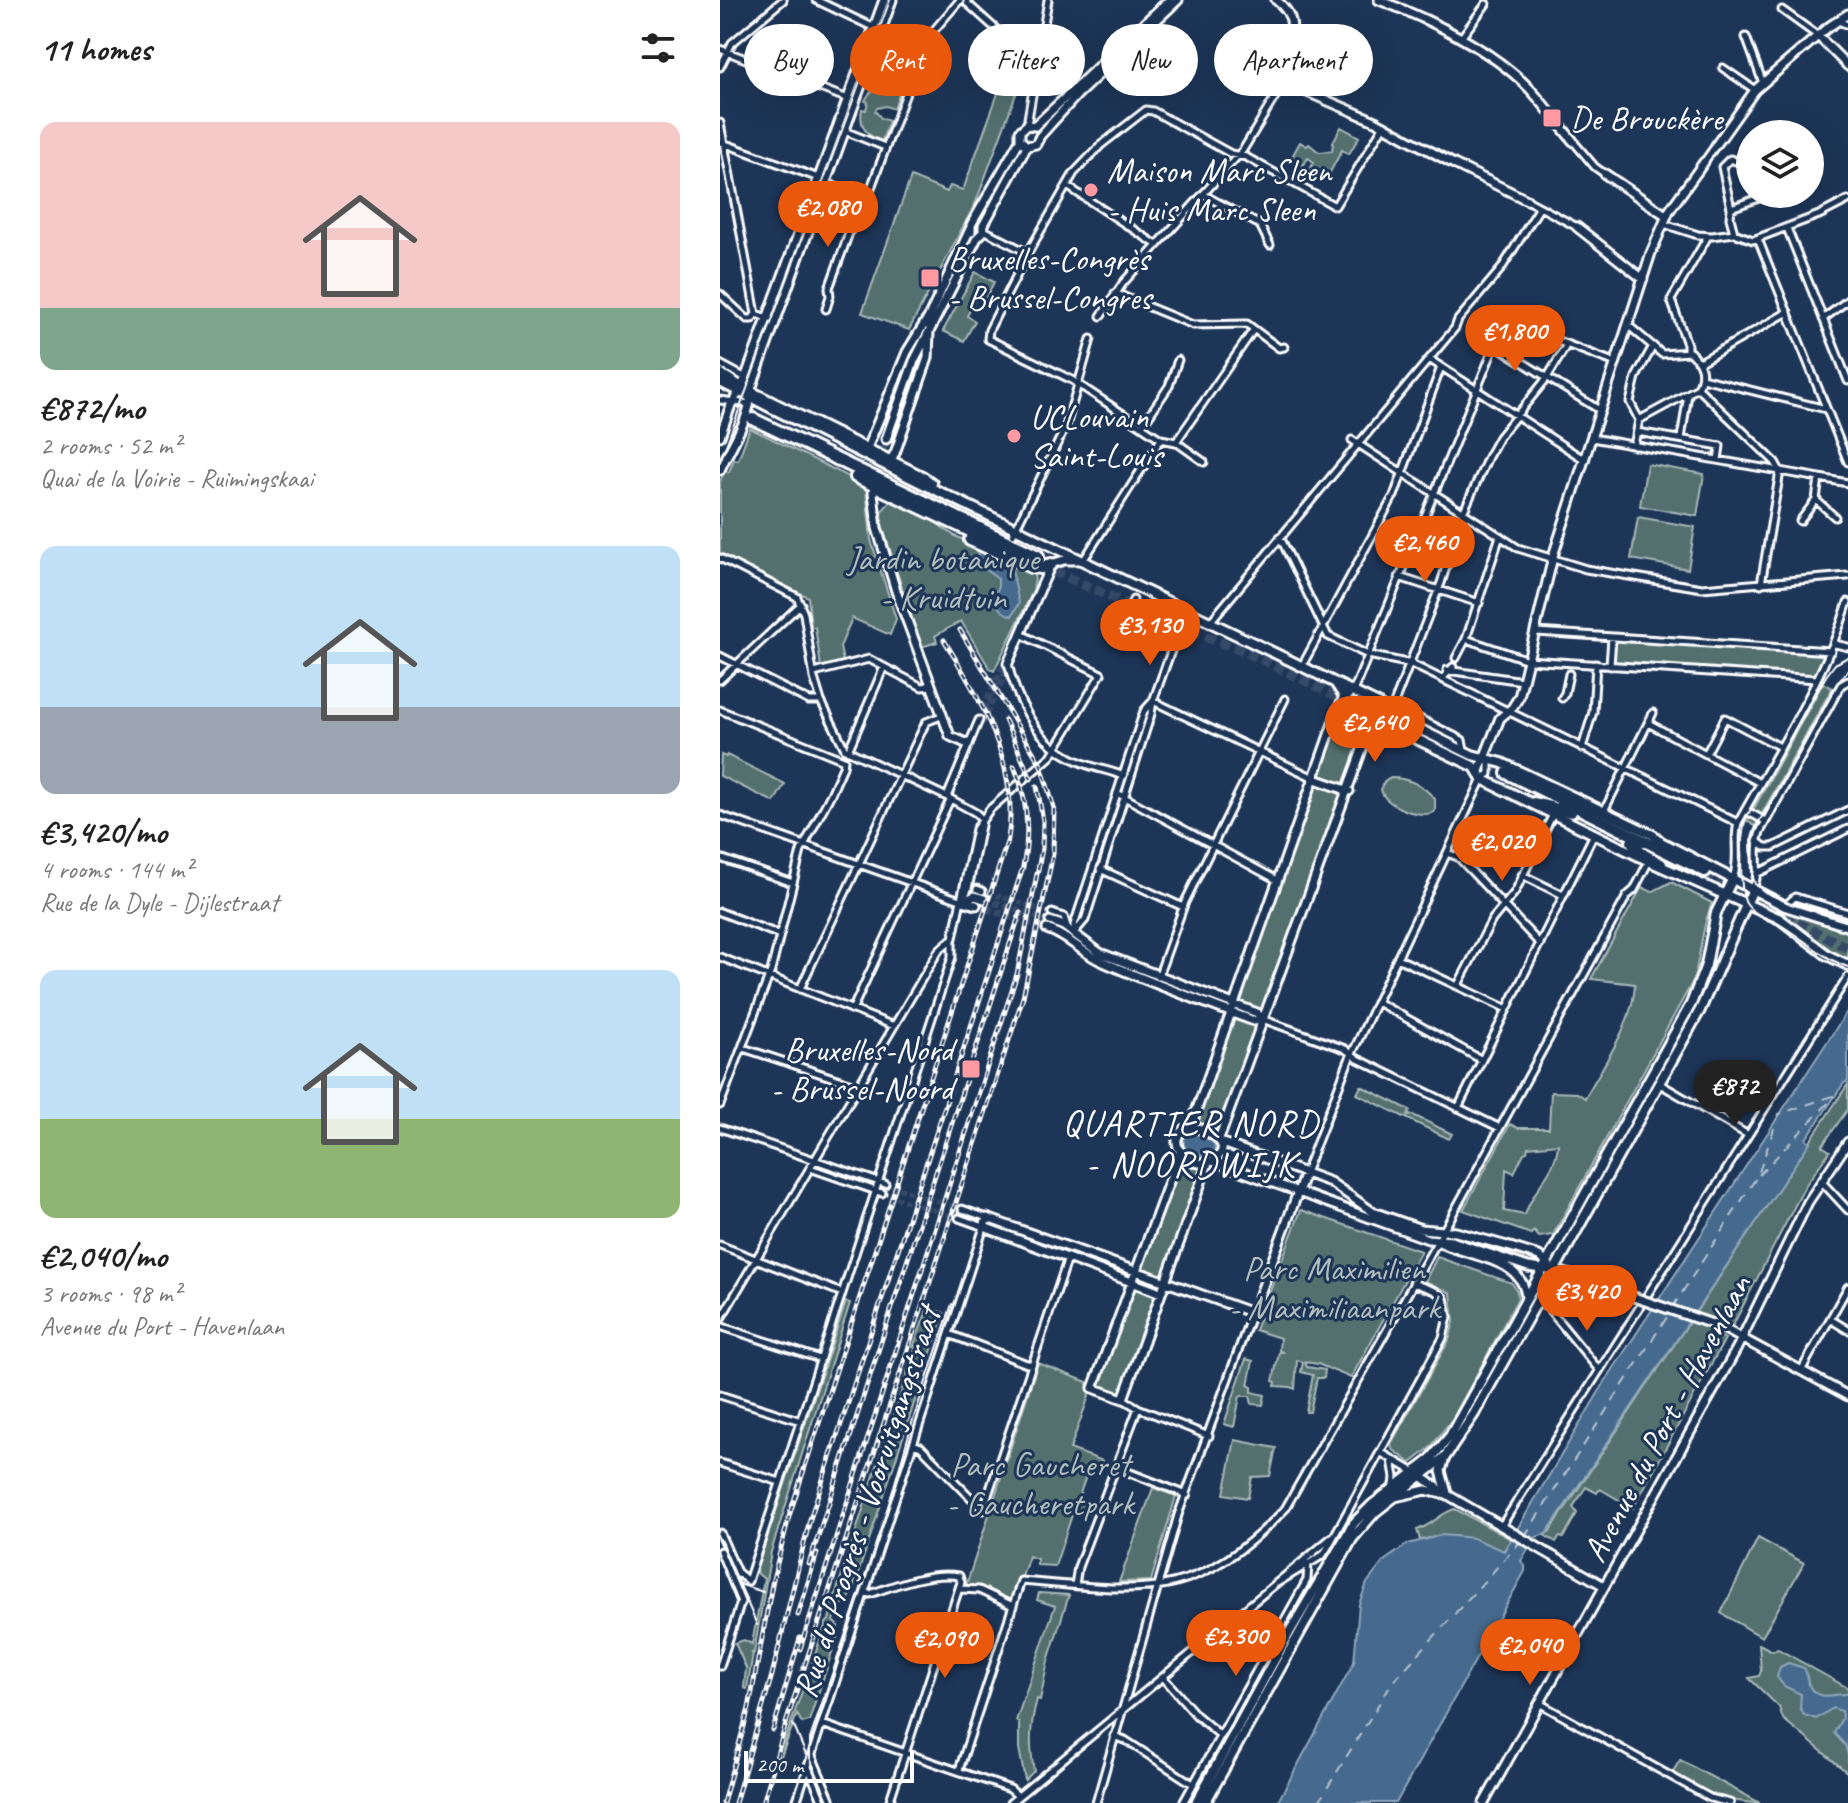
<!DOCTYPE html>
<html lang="en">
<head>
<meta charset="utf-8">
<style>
  :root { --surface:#fff; --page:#f6f6f6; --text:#222; --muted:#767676; --accent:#ea580c }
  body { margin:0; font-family:Caveat,sans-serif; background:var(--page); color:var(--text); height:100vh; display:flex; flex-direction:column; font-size:30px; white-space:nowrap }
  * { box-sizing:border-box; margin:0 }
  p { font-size:26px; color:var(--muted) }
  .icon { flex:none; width:44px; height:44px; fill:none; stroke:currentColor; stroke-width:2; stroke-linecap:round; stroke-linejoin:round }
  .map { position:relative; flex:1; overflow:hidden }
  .drawer { display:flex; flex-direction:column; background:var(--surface); width:720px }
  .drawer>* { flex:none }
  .top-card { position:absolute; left:24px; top:24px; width:760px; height:72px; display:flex; gap:16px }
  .controls { position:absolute; left:1016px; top:120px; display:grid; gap:16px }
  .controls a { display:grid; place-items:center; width:88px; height:88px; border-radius:50%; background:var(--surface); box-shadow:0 8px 32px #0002; font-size:40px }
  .scale { position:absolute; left:24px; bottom:20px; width:170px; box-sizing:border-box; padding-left:8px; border:4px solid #fff; border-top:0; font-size:22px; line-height:28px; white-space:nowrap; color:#fff; -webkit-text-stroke:6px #1d3557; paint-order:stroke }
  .price { position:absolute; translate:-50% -68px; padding:0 18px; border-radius:28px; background:var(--accent); color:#fff; font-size:26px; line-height:52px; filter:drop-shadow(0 2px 4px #0008) }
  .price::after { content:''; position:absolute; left:50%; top:48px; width:24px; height:18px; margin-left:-12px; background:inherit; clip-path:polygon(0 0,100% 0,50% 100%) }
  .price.active { background:#222; color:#fff }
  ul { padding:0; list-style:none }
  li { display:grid; align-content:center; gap:16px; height:424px; padding:0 40px }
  li span { display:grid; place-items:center; height:248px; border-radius:16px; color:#555 }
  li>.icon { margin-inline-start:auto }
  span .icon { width:144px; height:144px; fill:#fffc; stroke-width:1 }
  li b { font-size:34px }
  h2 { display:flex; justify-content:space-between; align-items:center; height:96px; padding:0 40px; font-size:34px }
  .pill { padding:0 28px; border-radius:36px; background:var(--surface); box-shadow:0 8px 32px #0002; font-size:28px; line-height:72px }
  .pill.active { background:var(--accent); color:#fff }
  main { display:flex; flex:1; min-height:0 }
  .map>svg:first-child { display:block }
</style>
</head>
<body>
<main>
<section class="drawer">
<h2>11 homes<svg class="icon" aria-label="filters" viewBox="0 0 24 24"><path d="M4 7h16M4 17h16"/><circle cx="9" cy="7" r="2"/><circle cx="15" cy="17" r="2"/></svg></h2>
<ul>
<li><span style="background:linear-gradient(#f6c9c9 75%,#7fa58c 0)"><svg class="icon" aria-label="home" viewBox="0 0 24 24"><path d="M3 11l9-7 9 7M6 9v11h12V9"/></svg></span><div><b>€872/mo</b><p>2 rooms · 52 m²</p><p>Quai de la Voirie - Ruimingskaai</p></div></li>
<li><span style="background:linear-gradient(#bfe0f5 65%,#9aa5b1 0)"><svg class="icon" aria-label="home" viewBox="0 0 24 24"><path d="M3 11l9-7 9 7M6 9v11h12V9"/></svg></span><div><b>€3,420/mo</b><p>4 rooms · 144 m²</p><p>Rue de la Dyle - Dijlestraat</p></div></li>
<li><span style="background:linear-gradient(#bfe0f5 60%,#8fb573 0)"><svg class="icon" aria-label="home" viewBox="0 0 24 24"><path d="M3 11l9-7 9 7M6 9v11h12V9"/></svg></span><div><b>€2,040/mo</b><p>3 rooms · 98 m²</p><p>Avenue du Port - Havenlaan</p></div></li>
</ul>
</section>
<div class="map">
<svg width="1128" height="1803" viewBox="0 0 1128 1803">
  <rect width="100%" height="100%" fill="#1d3557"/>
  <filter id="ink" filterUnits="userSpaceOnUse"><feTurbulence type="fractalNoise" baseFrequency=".0125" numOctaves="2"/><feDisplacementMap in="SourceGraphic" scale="16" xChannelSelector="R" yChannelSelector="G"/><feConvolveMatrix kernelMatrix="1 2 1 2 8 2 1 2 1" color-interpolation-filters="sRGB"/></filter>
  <g filter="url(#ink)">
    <path fill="#53706e" stroke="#a9b8b6" stroke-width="2" fill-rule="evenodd" d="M171 85 181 89 174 109 166 106 157 108 155 111 161 118 169 121 162 141C146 136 139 125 142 109L146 110 148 102 145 101C150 90 159 85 171 85Z
      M281 85 297 91 256 202 189 330 142 313 191 177 227 192 230 186 243 190Z
      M621 127 639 137 629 154 622 150 607 178 589 171 594 162 588 158 583 166 570 160 580 142 587 146 589 144 599 152 612 151 613 142Z
      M255 272 274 282 265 301 256 297 252 305H248L251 308 247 316 255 321 244 341 223 331Z
      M30 428 137 481 138 484 146 489 151 540 176 619 170 635 132 618 120 647 123 661 101 667 95 627H91L88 597 0 554V482L4 471 9 472 14 459 18 460Z
      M927 464 984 474 977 516 920 506Z
      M173 498 193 507 235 536 311 570 315 578 313 591 274 671 270 669 241 621 215 636 217 642 201 647 161 522V512Z
      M918 517 975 527 968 569 911 559Z
      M896 639 1097 651 1106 653 1107 656 1095 677 902 665 892 662 893 642Z
      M1103 683 1112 688 1035 826 1027 821Z
      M618 720 645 734 631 774 623 786 600 776Z
      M1 755 6 757 7 755 65 784 54 802 0 776Z
      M671 778C689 778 703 785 715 799V811C697 824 638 792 671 778Z
      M598 783 621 794 542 1009 518 1001Z
      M951 882 992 903C981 928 981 956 973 981L833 1235 819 1237 814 1231 811 1234 743 1210 790 1124 798 1128H829L831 1092 857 1093 865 1098C886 1060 913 1024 915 984L871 979 922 887 932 892ZM838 1144C836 1173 813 1187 805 1215L784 1211 786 1169 794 1173 804 1153 807 1152 808 1147Z
      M1039 896 1128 929V961L1113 954 1056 915 1054 909 1051 912 1035 904 1033 899Z
      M513 1017 536 1025 497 1128 476 1121Z
      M1128 1084V1109L1102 1146 1110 1151 1085 1186 1012 1327 1003 1324 996 1334 1005 1339 913 1508 880 1489 877 1493 866 1487 853 1507 857 1513 843 1538 839 1537 836 1542 824 1535 830 1531Z
      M641 1086 690 1110 688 1116 693 1115 732 1134 729 1139 637 1094Z
      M458 1160 483 1169 444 1276 419 1267Z
      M581 1210 701 1251 631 1378 598 1364 585 1362 587 1367 605 1370 604 1378H597L590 1412H586L593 1375 581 1372 583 1362 577 1360 575 1389 571 1387 555 1386 556 1382 553 1381 559 1352H562L559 1350 560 1338 535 1330Z
      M717 1257 792 1283 797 1291 798 1298 735 1415 710 1448 691 1463 672 1449 671 1444 729 1340 734 1322 731 1293 705 1281Z
      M412 1285 437 1294 401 1393 377 1384Z
      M126 1302 130 1303 51 1552 34 1653H31L33 1654 27 1689 24 1688 26 1668 15 1643 24 1640 32 1644 44 1579 38 1574 37 1568Z
      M208 1308 224 1313 131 1595 126 1603 119 1605 113 1621 118 1626 117 1637 89 1721 82 1723 77 1714 61 1757 65 1740 106 1623 109 1620 112 1605 195 1349H197L191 1371 193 1372 200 1350 197 1346 193 1347Z
      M526 1359 533 1361 528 1385 532 1387V1392L545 1395 543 1405 532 1404 530 1396H520L514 1427 504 1424Z
      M318 1363 367 1382 369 1396 350 1449 383 1461 380 1469 370 1465 358 1499 371 1504 368 1514 354 1509 335 1566 317 1565V1559L309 1556 293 1603 246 1586Z
      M515 1440 556 1448 550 1476 532 1477 528 1498 504 1494Z
      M433 1488 456 1496 431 1581 399 1582Z
      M735 1509 791 1539 783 1552C755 1537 731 1532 700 1540L697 1530C713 1525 723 1511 735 1509Z
      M1038 1538 1084 1563 1042 1637 1001 1613Z
      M319 1593 349 1595 328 1661 320 1700 317 1699C310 1726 309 1744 314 1771L305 1780 299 1748V1723L296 1721 335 1606 317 1600Z
      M1039 1644 1052 1651 1058 1649 1128 1688V1773L1063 1719 1059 1707 1029 1678 1039 1676 1041 1671Z
      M960 1760 1040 1803C1004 1803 983 1790 952 1773Z"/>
    <path fill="#456a8d" stroke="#8fa6bb" stroke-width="2" d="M260 550 291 565 299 603 292 616C280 612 276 606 274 594L278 589V579L259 565 257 557Z
      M1128 1010V1081L1124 1083 1086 1139 1090 1142 826 1534 816 1537 801 1561 805 1566V1571L676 1803H557L634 1662 639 1604 647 1583 664 1561 688 1544 722 1535 753 1538 784 1551 886 1380Z
      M474 1132 494 1142 495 1150 491 1156 475 1155 463 1148 464 1135Z
      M1068 1663 1084 1668C1088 1674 1086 1681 1090 1687 1098 1702 1116 1693 1128 1694V1755L1125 1745 1114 1733 1122 1718 1121 1711 1113 1708 1096 1719 1084 1715 1080 1708 1081 1694 1064 1686 1057 1677 1060 1667Z"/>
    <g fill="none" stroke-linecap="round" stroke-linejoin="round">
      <path stroke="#b5c3d1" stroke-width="2" stroke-dasharray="10 8" stroke-linecap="butt" d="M1039 1175 1115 1096
        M952 1308 1038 1175 1059 1114 1116 1095
        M804 1537 949 1314
        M598 1803 671 1684 800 1542"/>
      <path stroke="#344968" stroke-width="5" stroke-dasharray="5 2.5" stroke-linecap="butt" d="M262 891 332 913
        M165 1184 242 1209
        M162 1193 239 1218"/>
      <path stroke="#344968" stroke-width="7" stroke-dasharray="7 3.5" stroke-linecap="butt" d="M155 482 166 439
        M263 710 282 668 288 663
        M261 724 287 670 288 663
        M264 899 330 921
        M256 905 327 929"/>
      <path stroke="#344968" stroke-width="10" stroke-dasharray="10 5" stroke-linecap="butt" d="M4 402 33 419
        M320 565 440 619 535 656 631 703
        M544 653 667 713
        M753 763 784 778
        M983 877 1128 948"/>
      <g stroke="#fff" stroke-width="11">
        <path id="street" d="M96 0 161 31
          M247 0V3L298 49 319 57
          M1062 10 1098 36
          M1118 21 1128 25
          M1026 37 1043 83
          M741 38 766 4
          M0 49 128 99
          M0 67 12 43 63 0
          M1003 68 1035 90
          M139 71 188 86
          M0 123 36 314
          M307 125 328 0
          M122 130 165 147
          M853 141 875 167 885 174
          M0 142 96 177 141 200
          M984 162 996 145
          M347 186 437 245
          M484 195 540 225 550 245
          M141 200 148 196 202 50 210 35 240 0
          M807 200 857 227
          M1011 208 1050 194
          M944 224 978 235 992 236 1014 233 1033 240 1099 215 1128 200
          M1067 228 1128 381
          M264 230 308 253
          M1014 233 1010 218 1011 208 1002 167 1010 159 1030 166
          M1038 239 1128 462
          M395 293 473 325 527 324 559 348 564 347
          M0 294 27 319H32L36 314
          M106 309 110 296 109 288 141 200
          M36 314 55 321
          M381 316 403 283 523 150 564 82
          M1103 319 1128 300
          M909 326 942 354 970 352C982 363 985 373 978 388L919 420
          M775 345 881 411
          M967 351V344L951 300 988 236
          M709 359 865 460
          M980 362 1068 312
          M0 364 26 378
          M982 378 1106 409
          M978 388 1055 462 1060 471
          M0 400 29 404
          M422 426 449 386 458 360
          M917 432 1000 446 998 460
          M872 438 1128 483
          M961 439 968 394
          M632 440 693 480
          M456 442 534 329
          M914 446 919 420 910 402 916 377 933 346
          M484 462 456 442 441 439 352 380 268 339 269 330 308 253 354 173 381 145 426 110 433 111 511 154 526 157 615 206 664 125
          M695 481 798 548 866 569 982 588 1128 576
          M674 496 721 367
          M1096 500 1115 517
          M1080 521 1096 500 1099 478
          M293 534 346 426 371 339
          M560 537 608 636 648 655 692 664
          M0 558 77 597 84 614 94 678 101 701 125 749 227 797 256 813 262 819
          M363 561 441 439
          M679 577 759 603
          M1041 584 1060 471
          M405 617 413 600
          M491 621 735 328 738 320 781 269 820 207
          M816 632 1111 651
          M746 639 808 660 1097 679
          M1115 644 1128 647
          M0 656 89 701H101
          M736 658 746 639 780 536
          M288 663C295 696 315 738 346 755 363 766 385 769 404 776
          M691 664 1018 823
          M582 666 672 499
          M890 666 892 637
          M727 670 803 681
          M94 673 149 659 202 687 209 686
          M722 679 733 667
          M0 680 81 604
          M633 692 775 345 788 322 896 363
          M842 698 845 693 849 674
          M433 701 594 778
          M673 706 721 583 743 513 768 457 779 437 827 378 846 346
          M0 710 124 760 123 767 111 794 81 851 51 971 0 1105
          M687 723 696 717 742 740 744 750
          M928 723 1040 783
          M862 748 873 712 876 664
          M128 751 164 667
          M986 754 1005 718 1060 747
          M397 793 557 880
          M227 797 259 720
          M1025 810 1045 821
          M884 811 933 713
          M0 815 243 901
          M1037 841 1045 847H1053L1128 810
          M727 853 738 857 820 944
          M0 858 73 883
          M380 869 463 907
          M1038 873 1128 829
          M802 875 843 895
          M1013 878C1020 860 1013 841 1018 823 1057 751 1104 681 1128 602
          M1033 888C1042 869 1033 850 1040 832L1121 685 1128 681
          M257 889 262 891
          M243 900 248 889 262 821
          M1065 906 1075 897 1128 913
          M0 912 60 935
          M332 913 344 917 348 929
          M354 932V925L424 711 433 701
          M354 933 365 920 431 714 433 701 460 626V620
          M0 957 174 1026
          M677 958 787 1009
          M438 977 465 902 565 699
          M738 985 772 920 795 892 833 814
          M80 989 206 722 221 716
          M657 1002 762 1060
          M132 1010 230 800
          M542 1019 625 1049 638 1059 780 1128
          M23 1048 138 1086
          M940 1084 1028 1135
          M738 1108 874 834
          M0 1128 165 1184
          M90 1168 162 1193
          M585 1173 629 1060 762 779 769 774V761
          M1102 1182 1128 1210
          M242 1209 267 1218
          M0 1245 122 1293
          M818 1300 828 1308 879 1370
          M1110 1319 1128 1330
          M0 1320 219 950 233 938 256 829 270 809 331 756 381 674 301 634
          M0 1326 100 1359
          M229 1334 307 1364H311
          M1081 1371 1128 1287
          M0 1395 81 1421
          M403 1399 418 1408 489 1436
          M193 1444 201 1447 263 1510 348 1258
          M660 1452 694 1472
          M672 1460 675 1477 674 1486
          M0 1463 60 1482
          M395 1467 467 1495
          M782 1525 1128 977
          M0 1533 17 1572 28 1581 232 957V941
          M0 1551 21 1602 0 1666
          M557 1583 603 1555 608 1547 723 1338 728 1317 724 1298 715 1291 693 1283
          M355 1585 358 1567 418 1408
          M240 1589 259 1590 293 1606
          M145 1593 150 1594C175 1585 212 1571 239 1576L241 1582 169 1803
          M443 1677 476 1715 501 1736
          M819 1703 990 1798 1010 1803
          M102 1724 290 1789 298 1796
          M394 1736 405 1740 473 1784
          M92 1756 112 1803
          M88 1767 103 1803
          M239 1770 301 1581C423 1591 473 1605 565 1509L729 1221 907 896 914 890 929 861
          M76 1803 264 1227 239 1218
          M290 1803 611 1538
          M376 1803 458 1515 532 1313
          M463 1803 587 1580 588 1563"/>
      </g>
      <g stroke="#fff" stroke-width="13">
        <path id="secondary" d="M556 0C593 29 551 51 564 82L655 121 734 164 807 200
          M659 0C709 19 771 49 809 88 824 104 838 123 853 141
          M1098 36 1128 66
          M315 126 449 0
          M300 140 307 146 316 144 320 136 358 94 458 0
          M996 145 1035 90 1107 28 1128 14
          M885 174 947 216
          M263 226 307 146
          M857 227 923 279
          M251 232V225L300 140V131L307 125 315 126
          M205 325 250 229
          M0 436 11 405 22 387 164 0
          M166 439 194 361 257 238 263 232V226
          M145 453 187 352 206 321
          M168 464 175 453 208 358 209 332
          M0 470C11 445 32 416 31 389L172 0
          M153 492 157 528 176 591 230 736 248 744
          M288 663 331 564 344 560H357
          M759 771 780 718 792 708 799 697 834 553 931 253 949 211 984 162
          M595 779 629 791
          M243 901 255 896 264 899
          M243 901 256 905
          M330 921 342 925 380 953 537 1013 542 1019
          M327 929C348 936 361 952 381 961 431 983 483 1002 534 1021L542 1019
          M471 1126 616 715 624 696 628 695
          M469 1127C484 1127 518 1144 494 1160 474 1174 438 1140 469 1127Z
          M499 1139 654 717
          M500 1142 610 1182 653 1212 701 1229 736 1232 787 1246 819 1256 829 1265
          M460 1152 373 1388 403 1399 488 1163
          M493 1161 708 1239 732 1241 808 1267 841 1272 905 1294
          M719 1242C747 1257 805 1257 806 1299
          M441 1293 264 1227 267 1218 533 1313 585 1173
          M1001 1327 1128 1396
          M725 1457 721 1471 727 1493
          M698 1474 728 1495 884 1586
          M675 1497 706 1490 722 1494
          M764 1803 1017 1348 1088 1202 1128 1142"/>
      </g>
      <g stroke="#fff" stroke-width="14">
        <path id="primary" d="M0 373 22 387 202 476 212 483
          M0 382 199 482 571 661 656 703 675 717 752 755 782 763 933 835 941 842 1065 906 1128 926
          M616 684 628 702 638 711 755 767 762 779 929 861 1060 919 1107 955 1128 965
          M476 1803 569 1633 634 1523 652 1505 709 1461 730 1436 971 1004 986 965 996 913 1013 878
          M485 1803 632 1539 655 1512 725 1457 754 1414 980 1010 1033 889"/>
      </g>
      <g stroke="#fff" stroke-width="16">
        <path id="highway" d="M33 419 318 556
          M136 477 315 562
          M250 540 311 567 321 568 331 564
          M787 773 985 871
          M814 803 851 812
          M912 842 923 854 941 864"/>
      </g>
      <use href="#street" stroke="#1d3557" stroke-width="5"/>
      <use href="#secondary" stroke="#1d3557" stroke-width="7"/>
      <use href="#primary" stroke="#1d3557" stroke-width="8"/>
      <use href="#highway" stroke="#1d3557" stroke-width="10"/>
      <path stroke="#fff" stroke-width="2" d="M0 462 170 0
        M1128 657 1115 664 1106 676 1026 818C1021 833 1018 893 1027 905 1034 915 1049 918 1059 924 1083 938 1102 958 1128 967
        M1128 670 1114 688 1035 829 1031 841 1032 874 1035 884 1045 892 1071 904 1128 922
        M0 1539 37 1625
        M15 1579 22 1585 43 1592
        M73 1724 86 1755
        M109 1803 90 1758V1739L165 1518 193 1420 232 1304"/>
      <g stroke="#fff" stroke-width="5">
        <path id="rail" d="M285 720 311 779
          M89 1564 300 913
          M78 1615 97 1553
          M80 1649 297 974 322 849 323 821 317 786
          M53 1730 80 1638
          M3 1803 29 1708 53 1579 70 1513 288 839C300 766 261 700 224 640
          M15 1803 52 1675 90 1519 303 867C310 832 308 799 294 766
          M43 1803 67 1720 303 997 333 854 334 808 321 765 240 630"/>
      </g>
      <use href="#rail" stroke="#1d3557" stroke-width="2" stroke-dasharray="6" stroke-linecap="butt"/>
      <g stroke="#fff" stroke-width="13" stroke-linecap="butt">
        <path id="secondary-bridge" d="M905 1294 1001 1327"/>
      </g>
      <use href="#secondary-bridge" stroke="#1d3557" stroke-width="7"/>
    </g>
  </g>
  <g fill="#ff9aa2" stroke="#1d3557" stroke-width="3">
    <rect x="822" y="108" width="20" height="20" rx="4"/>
    <circle cx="371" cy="190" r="8"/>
    <rect x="200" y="268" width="20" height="20" rx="4"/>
    <circle cx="294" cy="436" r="8"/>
    <rect x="241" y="1059" width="20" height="20" rx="4"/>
  </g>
  <g text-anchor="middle" stroke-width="6" stroke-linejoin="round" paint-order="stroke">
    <g font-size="34" fill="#fff" stroke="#1d3557" text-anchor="start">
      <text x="850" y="130">De Brouckère</text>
      <text x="387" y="182">Maison Marc Sleen<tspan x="387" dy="39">- Huis Marc Sleen</tspan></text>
      <text x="228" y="270">Bruxelles-Congrès<tspan x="228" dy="39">- Brussel-Congres</tspan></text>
      <text x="310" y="428">UCLouvain<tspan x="310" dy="39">Saint-Louis</tspan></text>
      <text x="233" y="1061" text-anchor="end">Bruxelles-Nord<tspan x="233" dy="39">- Brussel-Noord</tspan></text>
    </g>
    <g font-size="34" fill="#b2bfbe" stroke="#1d3557">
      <text x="223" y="570">Jardin botanique<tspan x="223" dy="39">- Kruidtuin</tspan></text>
      <text x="614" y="1280">Parc Maximilien<tspan x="614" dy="39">- Maximiliaanpark</tspan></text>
      <text x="320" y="1476">Parc Gaucheret<tspan x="320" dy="39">- Gaucheretpark</tspan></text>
    </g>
    <g font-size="34" fill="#fff" stroke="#1d3557">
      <text transform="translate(946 1418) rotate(-62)" y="12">Avenue du Port - Havenlaan</text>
      <text transform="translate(146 1502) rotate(-72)" y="12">Rue du Progrès - Vooruitgangstraat</text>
    </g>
    <g font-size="36" letter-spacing="2" fill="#fff" stroke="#1d3557">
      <text x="471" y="1135">QUARTIER NORD<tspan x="471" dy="41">- NOORDWIJK</tspan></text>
    </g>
  </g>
</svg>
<div class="controls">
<a><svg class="icon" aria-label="layers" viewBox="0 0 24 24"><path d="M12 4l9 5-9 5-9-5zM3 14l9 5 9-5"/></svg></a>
</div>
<div class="scale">200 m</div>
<b class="price" style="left:108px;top:249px">€2,080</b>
<b class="price" style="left:795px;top:373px">€1,800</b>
<b class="price" style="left:705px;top:584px">€2,460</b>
<b class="price" style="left:430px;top:667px">€3,130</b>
<b class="price" style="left:655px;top:764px">€2,640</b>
<b class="price" style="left:782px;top:883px">€2,020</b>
<b class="price active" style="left:1015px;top:1128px">€872</b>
<b class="price" style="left:867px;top:1333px">€3,420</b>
<b class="price" style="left:516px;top:1678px">€2,300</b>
<b class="price" style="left:225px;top:1680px">€2,090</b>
<b class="price" style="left:810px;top:1687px">€2,040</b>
<div class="top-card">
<a class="pill">Buy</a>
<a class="pill active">Rent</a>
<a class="pill">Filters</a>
<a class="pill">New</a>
<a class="pill">Apartment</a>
</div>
</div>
</main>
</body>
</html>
